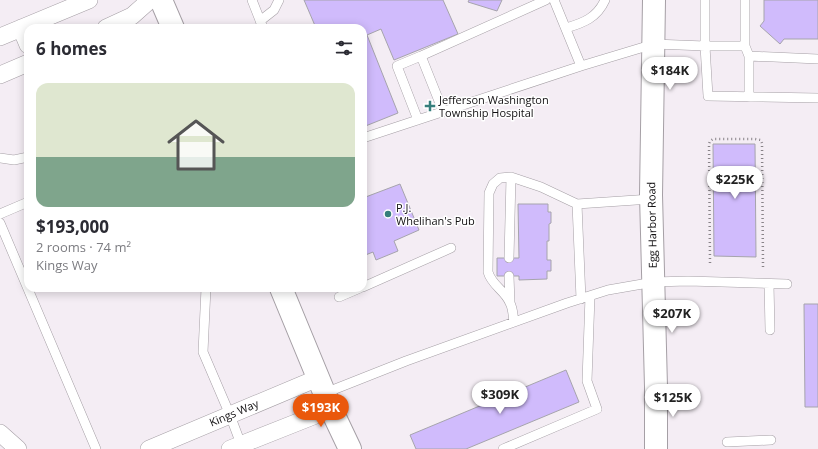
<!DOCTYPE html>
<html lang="en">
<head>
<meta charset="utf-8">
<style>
  :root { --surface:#fff; --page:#f7f7f7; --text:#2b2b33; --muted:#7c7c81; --accent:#ea580c }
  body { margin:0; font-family:"Open Sans",sans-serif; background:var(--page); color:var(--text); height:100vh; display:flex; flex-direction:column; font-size:15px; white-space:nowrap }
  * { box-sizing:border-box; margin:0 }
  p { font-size:13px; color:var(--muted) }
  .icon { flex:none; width:22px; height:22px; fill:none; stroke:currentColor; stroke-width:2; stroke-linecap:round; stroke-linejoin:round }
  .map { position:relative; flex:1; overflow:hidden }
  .drawer { position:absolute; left:24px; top:24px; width:343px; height:268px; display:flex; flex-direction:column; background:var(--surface); border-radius:12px; box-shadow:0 2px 10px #0003 }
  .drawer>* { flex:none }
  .price { position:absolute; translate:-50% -34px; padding:0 9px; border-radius:14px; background:#fff; color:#222; font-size:13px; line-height:26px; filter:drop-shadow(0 1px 2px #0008) }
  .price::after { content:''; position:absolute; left:50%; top:24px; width:12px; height:9px; margin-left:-6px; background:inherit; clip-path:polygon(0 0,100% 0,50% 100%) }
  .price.current { background:var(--accent); color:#fff }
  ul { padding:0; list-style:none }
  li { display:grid; align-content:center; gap:8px; height:212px; padding:0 12px }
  li span { display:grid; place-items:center; height:124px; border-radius:12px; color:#555 }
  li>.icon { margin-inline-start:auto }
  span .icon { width:72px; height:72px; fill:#fffc; stroke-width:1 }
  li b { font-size:17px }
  h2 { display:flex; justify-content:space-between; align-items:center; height:48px; padding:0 12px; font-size:17px }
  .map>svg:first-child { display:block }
</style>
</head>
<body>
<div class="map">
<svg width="818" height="449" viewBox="0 0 818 449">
  <rect width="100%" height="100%" fill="#f4edf4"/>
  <path fill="#d0bbfc" stroke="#a6a4ac" d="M304 0H443L458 34 394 60 381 29 367 35 398 113 363 127V28H316Z
    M469 0H502L497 11 468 2Z
    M764 0H818V39H784L780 44 760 26 764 21Z
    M713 144H755L756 257 714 256Z
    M400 184 419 230 394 241 398 251 376 260 373 252 363 256V198Z
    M518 204H548V212H551V223L549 224V241H547V260H551V271H547V279L519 280V276H497V258H519Z
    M804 304H818V407H805Z
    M566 370 579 402 466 449H416L410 435Z"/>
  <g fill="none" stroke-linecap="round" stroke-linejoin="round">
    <g stroke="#a59fa5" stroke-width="10">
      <path id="lane" d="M252 0 263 28
        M554 0 581 66
        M705 0V46L708 96 818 98
        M745 0V46L749 56V97
        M260 21 274 10 279 0
        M566 28C583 23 597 18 605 0
        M749 56 818 59
        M443 111 421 56 546 0
        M418 120 397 66 421 56
        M363 138 581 66 654 44 705 46H745
        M0 158 14 160 28 157
        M577 204 581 299
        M0 214 28 202
        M0 223 96 449
        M509 258 511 177
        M509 276 510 303
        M769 284 770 330
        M363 287 451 248
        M206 288 203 352 230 415 242 447
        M339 297 360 288
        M514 322C513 316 513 308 510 303 505 290 492 286 488 272L489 193 493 184 500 178 511 177 541 187 577 204 651 199
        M325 393 406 361 567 303 608 290 654 282 688 281 787 284
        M727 442 771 440
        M503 449 597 409 587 381 590 296"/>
    </g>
    <g stroke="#a59fa5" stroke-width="18">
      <path id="street" d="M21 28 28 45
        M106 28 132 16 150 0
        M0 37 89 0
        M0 75 28 63
        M0 433 18 449
        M149 449 318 378
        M230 449 331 409"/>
    </g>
    <g stroke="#a59fa5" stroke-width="24">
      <path id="secondary" d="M161 0 173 28
        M654 0 651 195 656 387V449
        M281 288 331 409 350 449"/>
    </g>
    <path stroke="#888388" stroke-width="2.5" stroke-dasharray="1 3" stroke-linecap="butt" d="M710 263 709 144 710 141 713 139H755L761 140 762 143 763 267"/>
    <use href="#lane" stroke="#fff" stroke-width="9"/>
    <use href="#street" stroke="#fff" stroke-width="17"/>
    <use href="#secondary" stroke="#fff" stroke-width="22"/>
  </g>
  <g fill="#367e7c" stroke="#fff" stroke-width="1.5">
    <path d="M428 100h4v4h4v4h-4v4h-4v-4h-4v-4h4z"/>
    <circle cx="388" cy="214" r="4"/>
  </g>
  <g text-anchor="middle" stroke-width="3" stroke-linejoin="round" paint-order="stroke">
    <g font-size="11" fill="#121012" stroke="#fff" text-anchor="start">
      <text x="439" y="104">Jefferson Washington<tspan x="439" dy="13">Township Hospital</tspan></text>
      <text x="396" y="212">P.J.<tspan x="396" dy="13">Whelihan's Pub</tspan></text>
    </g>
    <g font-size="11" fill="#121012" stroke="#fff">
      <text transform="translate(652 225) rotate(-91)" y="4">Egg Harbor Road</text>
      <text transform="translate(234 413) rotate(-23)" y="4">Kings Way</text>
    </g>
  </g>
</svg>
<b class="price" style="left:670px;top:91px">$184K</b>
<b class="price" style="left:735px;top:200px">$225K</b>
<b class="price" style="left:672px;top:334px">$207K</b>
<b class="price" style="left:500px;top:415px">$309K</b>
<b class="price" style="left:673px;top:418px">$125K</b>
<b class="price current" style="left:321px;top:428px">$193K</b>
<section class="drawer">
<h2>6 homes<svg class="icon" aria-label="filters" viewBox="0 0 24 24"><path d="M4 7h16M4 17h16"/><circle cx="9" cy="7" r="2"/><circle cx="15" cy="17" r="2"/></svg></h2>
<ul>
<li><span style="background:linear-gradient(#dfe7d0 60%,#7fa58c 0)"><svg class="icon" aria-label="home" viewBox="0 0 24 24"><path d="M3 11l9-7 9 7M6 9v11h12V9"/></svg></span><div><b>$193,000</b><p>2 rooms · 74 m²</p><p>Kings Way</p></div></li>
</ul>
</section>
</div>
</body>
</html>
